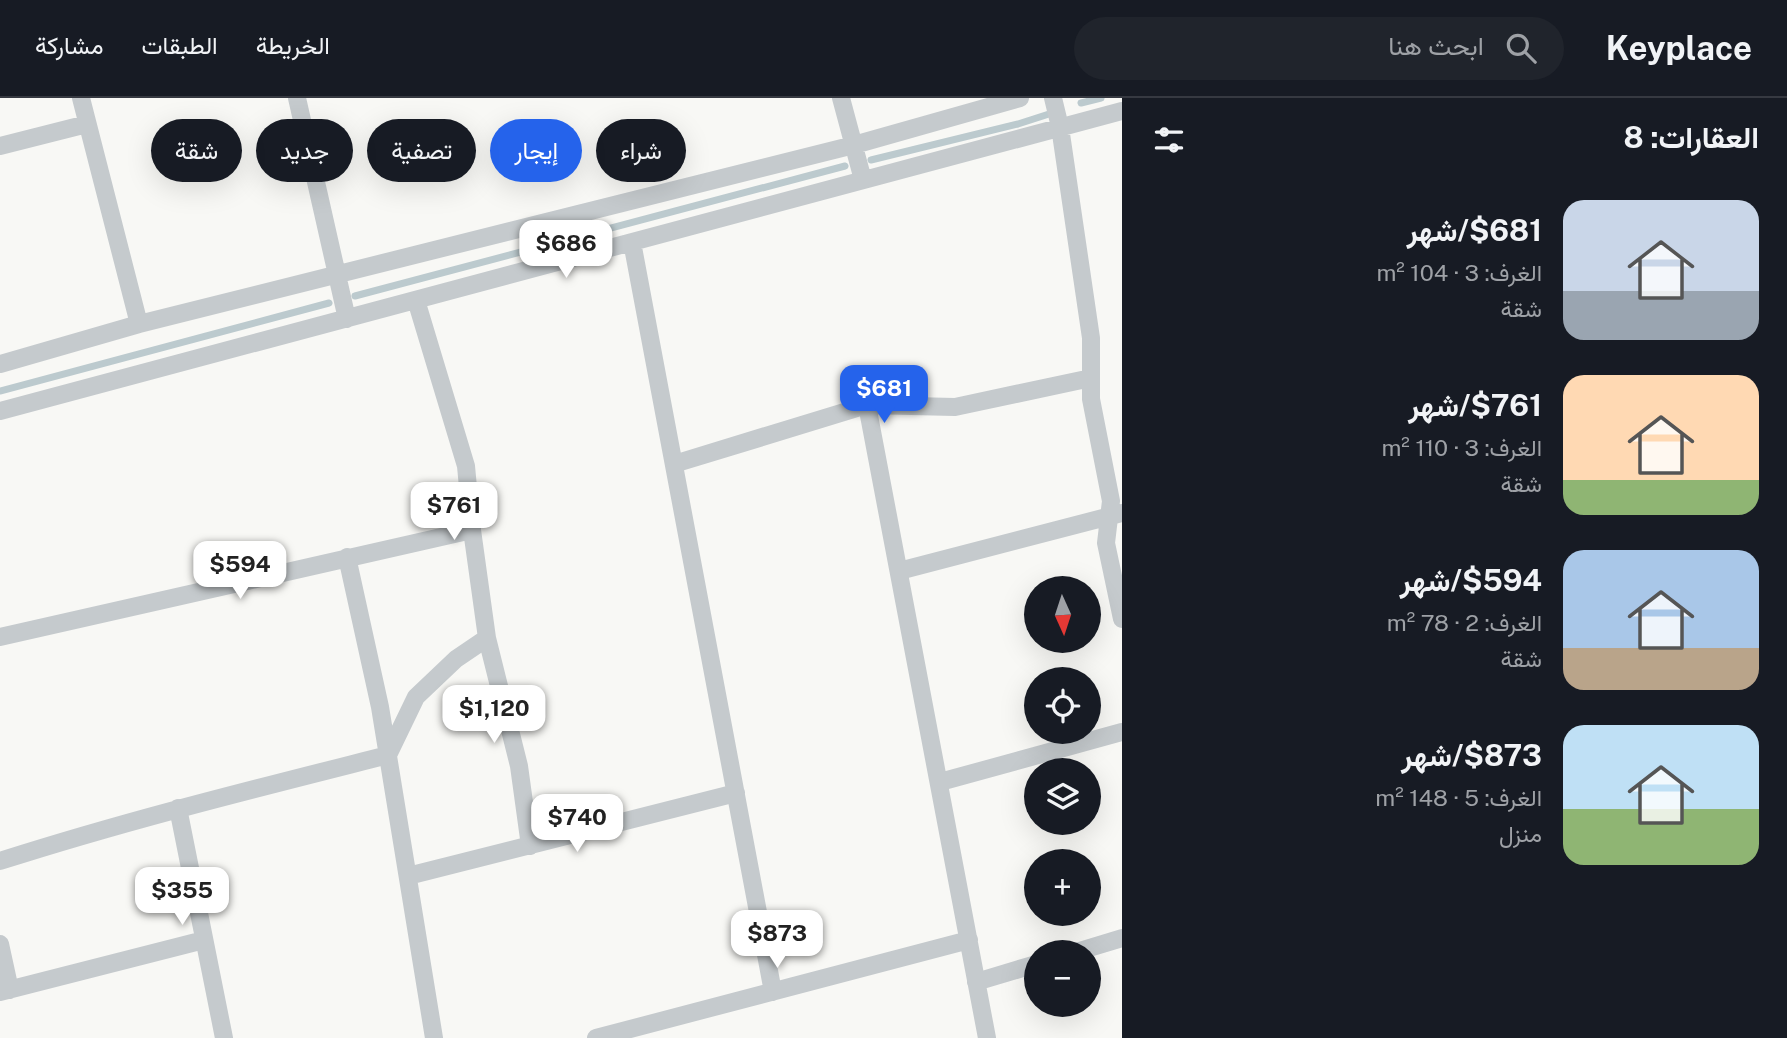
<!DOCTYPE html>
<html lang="ar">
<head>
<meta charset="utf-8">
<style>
  :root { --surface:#171b24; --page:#20242c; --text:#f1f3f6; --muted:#9ea1a6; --line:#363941; --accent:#2563eb }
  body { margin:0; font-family:"Public Sans",Vazirmatn,sans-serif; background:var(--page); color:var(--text); direction:rtl; height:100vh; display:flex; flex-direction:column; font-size:26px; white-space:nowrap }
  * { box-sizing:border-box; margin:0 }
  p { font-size:23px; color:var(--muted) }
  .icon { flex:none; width:38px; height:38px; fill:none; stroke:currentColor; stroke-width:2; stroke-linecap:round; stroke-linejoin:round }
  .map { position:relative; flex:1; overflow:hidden; direction:ltr }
  .panel { display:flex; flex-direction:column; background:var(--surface); width:665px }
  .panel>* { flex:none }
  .top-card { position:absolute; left:21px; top:21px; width:665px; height:63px; direction:rtl; display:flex; gap:14px }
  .needle { width:46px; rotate:177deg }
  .buttons { position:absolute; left:1024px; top:478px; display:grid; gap:14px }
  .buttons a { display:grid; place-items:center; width:77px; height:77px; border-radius:50%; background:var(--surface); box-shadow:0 7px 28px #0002; font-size:35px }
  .price { position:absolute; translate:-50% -60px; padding:0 16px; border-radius:14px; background:#fff; color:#222; font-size:23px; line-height:46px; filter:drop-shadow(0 2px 4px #0008) }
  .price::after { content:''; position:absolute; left:50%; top:42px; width:21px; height:16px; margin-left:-10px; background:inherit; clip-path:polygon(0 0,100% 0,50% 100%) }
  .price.selected { background:var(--accent); color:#fff }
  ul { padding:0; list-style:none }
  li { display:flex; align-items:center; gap:21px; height:175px; padding:0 28px }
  li span { display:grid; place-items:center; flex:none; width:196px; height:140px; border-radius:21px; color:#555 }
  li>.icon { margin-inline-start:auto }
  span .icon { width:84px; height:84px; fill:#fffc; stroke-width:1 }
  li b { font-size:30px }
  h2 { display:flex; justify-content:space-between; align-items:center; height:84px; padding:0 28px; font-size:30px }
  .tag { padding:0 24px; border-radius:32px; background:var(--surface); box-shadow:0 7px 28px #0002; font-size:24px; line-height:63px }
  .tag.selected { background:var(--accent); color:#fff }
  header { display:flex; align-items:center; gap:42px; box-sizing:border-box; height:98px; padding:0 35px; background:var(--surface); border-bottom:2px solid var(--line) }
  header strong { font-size:33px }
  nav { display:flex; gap:38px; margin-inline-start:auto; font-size:24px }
  .search { width:490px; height:63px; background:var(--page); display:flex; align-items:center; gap:18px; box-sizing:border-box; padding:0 24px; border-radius:38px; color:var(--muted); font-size:26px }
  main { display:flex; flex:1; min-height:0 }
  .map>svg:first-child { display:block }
</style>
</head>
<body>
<header>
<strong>Keyplace</strong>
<div class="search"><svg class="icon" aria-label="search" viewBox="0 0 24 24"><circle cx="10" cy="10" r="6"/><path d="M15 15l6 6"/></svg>ابحث هنا</div>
<nav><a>الخريطة</a><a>الطبقات</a><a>مشاركة</a></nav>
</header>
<main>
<section class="panel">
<h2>العقارات: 8<svg class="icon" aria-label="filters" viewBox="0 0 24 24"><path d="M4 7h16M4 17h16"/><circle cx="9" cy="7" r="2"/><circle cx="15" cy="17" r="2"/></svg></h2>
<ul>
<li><span style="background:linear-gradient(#c9d6e8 65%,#9aa5b1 0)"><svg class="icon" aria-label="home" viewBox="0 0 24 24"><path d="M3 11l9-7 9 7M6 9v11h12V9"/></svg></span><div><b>$681/شهر</b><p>الغرف: 3 · 104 m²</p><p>شقة</p></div></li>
<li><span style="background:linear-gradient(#ffd9b3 75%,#8fb573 0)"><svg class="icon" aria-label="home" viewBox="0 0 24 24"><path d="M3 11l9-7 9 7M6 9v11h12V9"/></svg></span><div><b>$761/شهر</b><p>الغرف: 3 · 110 m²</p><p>شقة</p></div></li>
<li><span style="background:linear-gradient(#a9c7e8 70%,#b9a48a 0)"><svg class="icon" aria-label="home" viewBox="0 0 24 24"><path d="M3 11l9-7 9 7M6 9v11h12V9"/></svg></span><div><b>$594/شهر</b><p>الغرف: 2 · 78 m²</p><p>شقة</p></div></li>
<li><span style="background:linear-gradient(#bfe0f5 60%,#8fb573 0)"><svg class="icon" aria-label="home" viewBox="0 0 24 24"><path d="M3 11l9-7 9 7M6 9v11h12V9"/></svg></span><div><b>$873/شهر</b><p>الغرف: 5 · 148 m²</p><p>منزل</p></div></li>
</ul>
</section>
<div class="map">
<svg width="1122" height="940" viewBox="0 0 1122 940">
  <rect width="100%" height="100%" fill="#f8f8f5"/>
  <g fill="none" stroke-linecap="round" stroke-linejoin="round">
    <path stroke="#bccace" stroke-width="7" d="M1081 5 1101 0
      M871 62 1018 26 1049 16
      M355 198 845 68
      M0 293 329 205"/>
    <path stroke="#c5cacd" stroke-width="18" d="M81 0 139 226
      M297 0 347 221
      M841 0 863 82
      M1053 0 1060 29 1091 240V301L1111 403 1106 445 1122 521
      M0 48 87 26
      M632 144 773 894
      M0 266 139 226 854 47 1020 0
      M867 307 987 940
      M0 313 1122 13
      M674 366 867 307 955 309 1091 280
      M347 459 380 609 434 940
      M899 473 1122 415
      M0 539 472 432
      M487 540 519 668 530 748
      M940 684 1122 634
      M178 710 224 940
      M0 763C128 722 258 690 388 657L416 599 456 561 487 540 472 432 466 368 416 202
      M408 778 736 695
      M0 846 10 892
      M1076 854 1122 840
      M976 884 1036 866
      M0 894 204 842
      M596 940 969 842"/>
  </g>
</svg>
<div class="buttons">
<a><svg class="needle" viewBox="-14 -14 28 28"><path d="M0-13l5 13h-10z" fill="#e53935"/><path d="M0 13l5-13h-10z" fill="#9ea1a6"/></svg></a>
<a><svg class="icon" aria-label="locate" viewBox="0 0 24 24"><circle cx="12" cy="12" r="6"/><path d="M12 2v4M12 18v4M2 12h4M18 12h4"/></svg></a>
<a><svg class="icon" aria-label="layers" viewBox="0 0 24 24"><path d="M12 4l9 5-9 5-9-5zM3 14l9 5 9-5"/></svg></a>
<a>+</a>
<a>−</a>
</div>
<b class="price" style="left:566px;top:182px">$686</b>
<b class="price selected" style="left:884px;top:327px">$681</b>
<b class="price" style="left:454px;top:444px">$761</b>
<b class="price" style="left:240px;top:503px">$594</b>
<b class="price" style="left:494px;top:647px">$1,120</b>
<b class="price" style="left:577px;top:756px">$740</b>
<b class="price" style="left:182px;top:829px">$355</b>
<b class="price" style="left:777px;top:872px">$873</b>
<div class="top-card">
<a class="tag">شراء</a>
<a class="tag selected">إيجار</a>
<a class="tag">تصفية</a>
<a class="tag">جديد</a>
<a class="tag">شقة</a>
</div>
</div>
</main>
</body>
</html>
